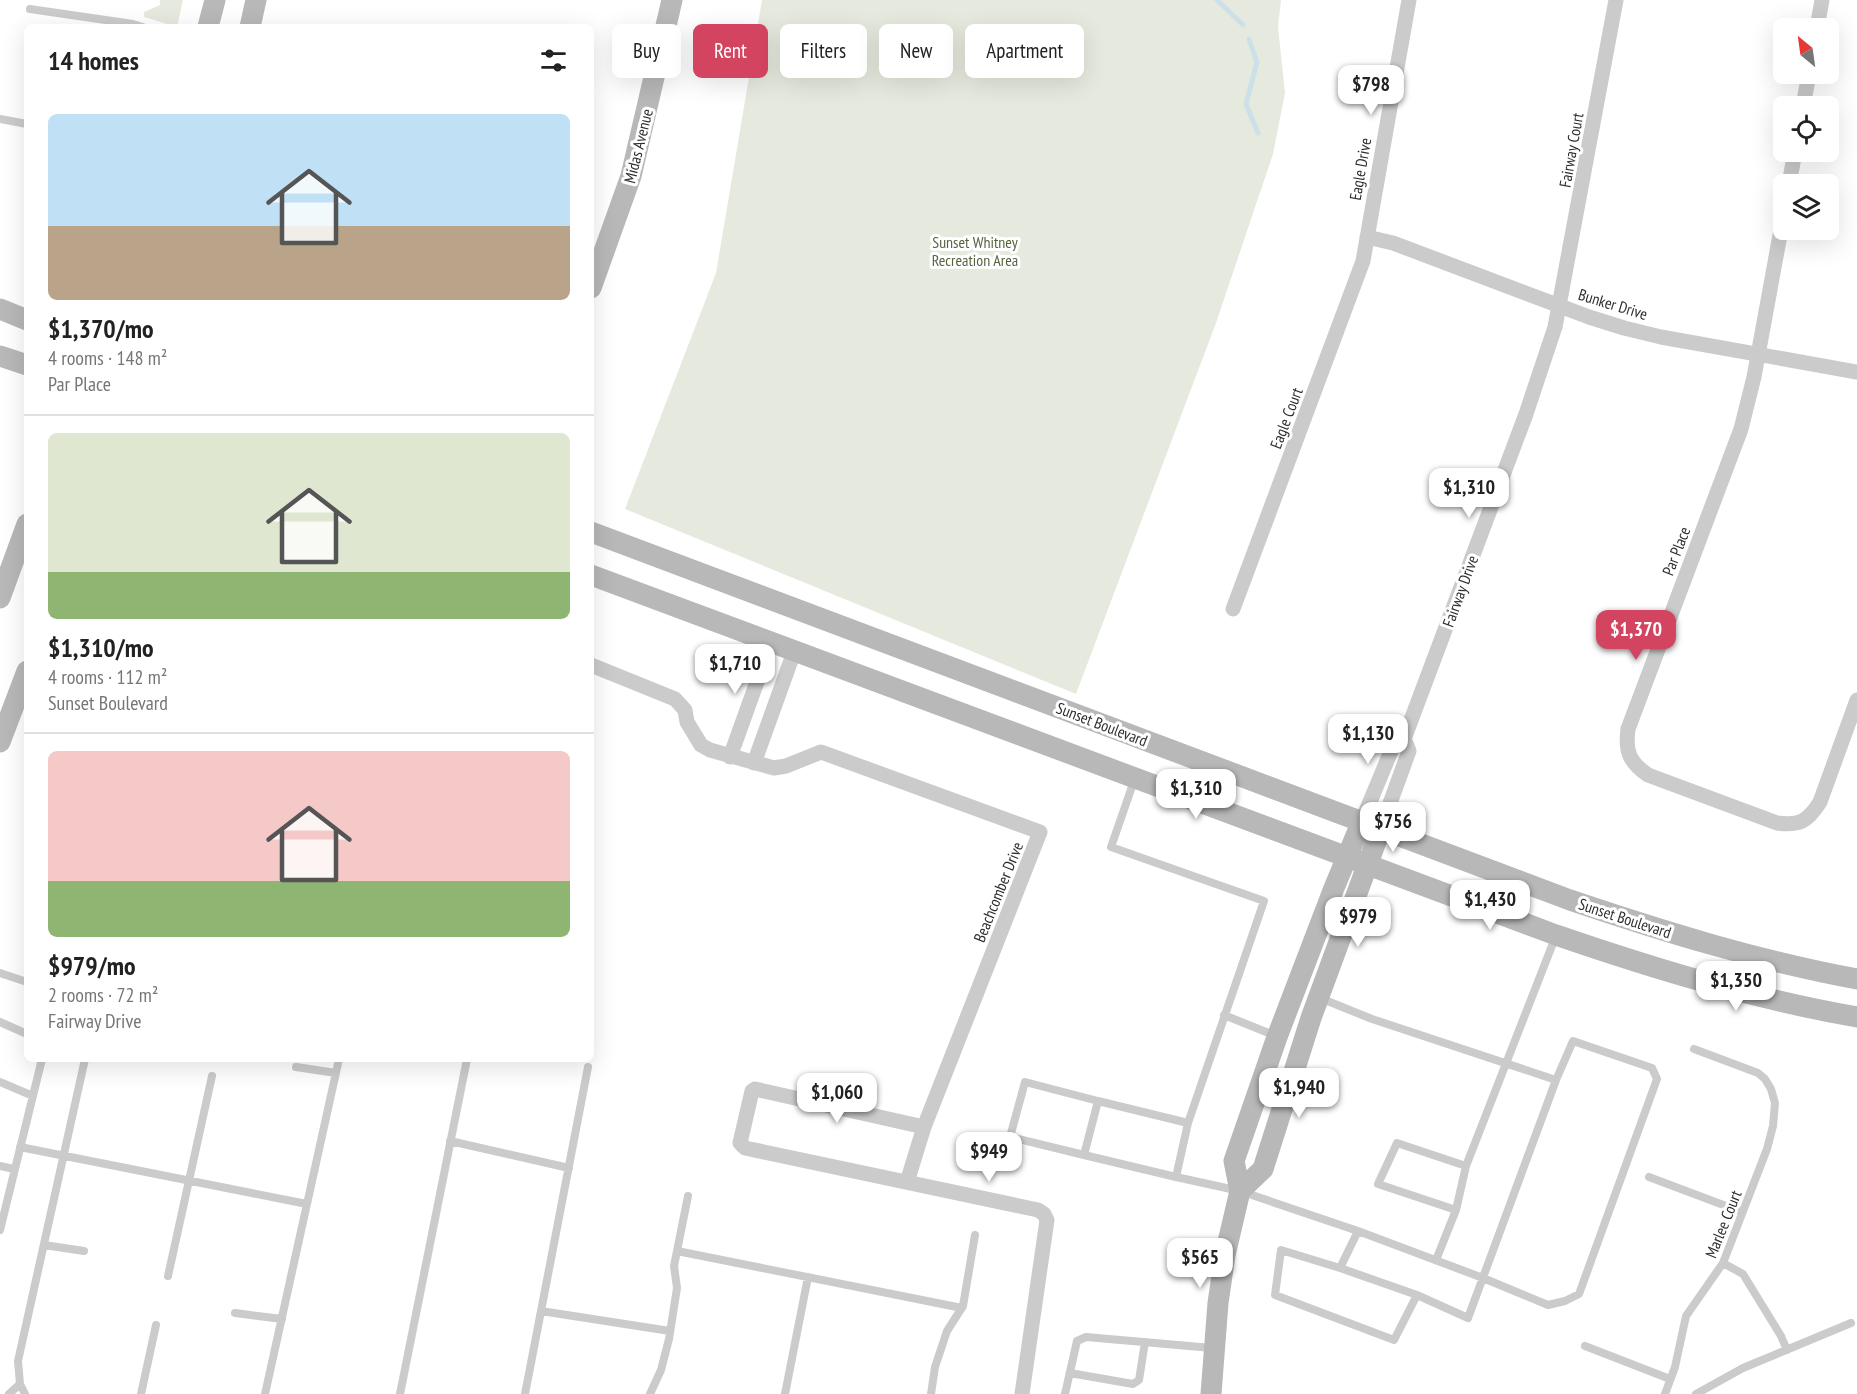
<!DOCTYPE html>
<html lang="en">
<head>
<meta charset="utf-8">
<style>
  :root { --surface:#fff; --page:#f2f2f2; --text:#222; --muted:#767676; --line:#e0e0e0; --accent:#d2445f }
  body { margin:0; font-family:"PT Sans Narrow",sans-serif; background:var(--page); color:var(--text); height:100vh; display:flex; flex-direction:column; font-size:22px; white-space:nowrap }
  * { box-sizing:border-box; margin:0 }
  p { font-size:20px; color:var(--muted) }
  .icon { flex:none; width:33px; height:33px; fill:none; stroke:currentColor; stroke-width:2; stroke-linecap:round; stroke-linejoin:round }
  .map { position:relative; flex:1; overflow:hidden }
  .drawer { position:absolute; left:24px; top:24px; width:570px; height:1038px; display:flex; flex-direction:column; background:var(--surface); border-radius:9px; box-shadow:0 6px 24px #0002 }
  .drawer>* { flex:none }
  .hud { position:absolute; left:612px; top:24px; width:570px; height:54px; display:flex; gap:12px }
  .needle { width:39px; rotate:331deg }
  .controls { position:absolute; left:1773px; top:18px; display:grid; gap:12px }
  .controls a { display:grid; place-items:center; width:66px; height:66px; border-radius:9px; background:var(--surface); box-shadow:0 6px 24px #0002; font-size:30px }
  .price { position:absolute; translate:-50% -51px; padding:0 14px; border-radius:12px; background:#fff; color:#222; font-size:20px; line-height:39px; filter:drop-shadow(0 2px 3px #0008) }
  .price::after { content:''; position:absolute; left:50%; top:36px; width:18px; height:14px; margin-left:-9px; background:inherit; clip-path:polygon(0 0,100% 0,50% 100%) }
  .price.current { background:var(--accent); color:#fff }
  ul { padding:0; list-style:none }
  li { display:grid; align-content:center; gap:12px; height:318px; padding:0 24px }
  li+li { border-top:2px solid var(--line) }
  li span { display:grid; place-items:center; height:186px; border-radius:9px; color:#555 }
  li>.icon { margin-inline-start:auto }
  span .icon { width:108px; height:108px; fill:#fffc; stroke-width:1 }
  li b { font-size:26px }
  h2 { display:flex; justify-content:space-between; align-items:center; height:72px; padding:0 24px; font-size:26px }
  .tag { padding:0 21px; border-radius:9px; background:var(--surface); box-shadow:0 6px 24px #0002; font-size:21px; line-height:54px }
  .tag.current { background:var(--accent); color:#fff }
  .map>svg:first-child { display:block }
</style>
</head>
<body>
<div class="map">
<svg width="1857" height="1394" viewBox="0 0 1857 1394">
  <rect width="100%" height="100%" fill="#fff"/>
  <path fill="#e6eade" d="M160 0H183L177 27 144 17V12L160 5Z
    M762 0H1281L1278 27 1285 93 1273 154 1216 323 1076 694 625 509 716 273Z"/>
  <g fill="none" stroke-linecap="round" stroke-linejoin="round">
    <path stroke="#cce0e8" stroke-width="5" d="M1217 0 1243 25
      M1249 39 1257 62 1246 104 1258 133"/>
    <path stroke="#cbcbcb" stroke-width="8" d="M30 9 133 24 143 27
      M0 119 27 124
      M1135 778 1111 847 1264 901 1188 1123 1176 1177 1240 1191 1358 1231 1340 1268 1281 1250 1275 1295 1394 1340 1417 1295 1340 1268
      M0 973 27 982
      M1320 998 1372 1019 1556 1080 1468 1318 1417 1295
      M1224 1015 1276 1036
      M0 1022 27 1034
      M296 1067 336 1073
      M0 1082 33 1096
      M1098 1101 1025 1082 1010 1137 1084 1155 1098 1101 1188 1123
      M450 1141 569 1168
      M20 1147 307 1204 339 1059
      M1084 1155 1176 1177
      M0 1166 14 1169
      M1649 1177 1742 1212
      M1456 1210 1466 1166
      M0 1230 42 1059
      M1358 1231 1483 1278 1548 1305 1565 1301 1579 1294 1657 1079 1652 1068 1573 1041 1556 1080
      M44 1245 84 1251
      M677 1251 962 1308
      M1436 1260 1456 1210 1378 1184 1397 1143 1466 1166 1555 938
      M1723 1263 1743 1274 1781 1336 1787 1350
      M168 1276 212 1076
      M541 1311 670 1331
      M235 1313 282 1319
      M1585 1346 1670 1379
      M1070 1373 1133 1384 1139 1380 1145 1342
      M9 1394 20 1384
      M25 1394 20 1384 18 1361 85 1059
      M141 1394 156 1325
      M265 1394 307 1204
      M400 1394 467 1059
      M525 1394 588 1067
      M650 1394 661 1370 669 1339 677 1288 674 1266 688 1196
      M785 1394 808 1277
      M931 1394 935 1367 947 1331 963 1306 975 1235
      M1065 1394 1077 1341 1086 1337 1212 1348
      M1665 1394 1675 1367 1686 1316 1723 1263 1767 1149 1773 1126 1775 1103 1771 1089 1765 1079 1758 1073 1694 1049
      M1696 1394 1743 1368 1851 1323"/>
    <path stroke="#cbcbcb" stroke-width="15" d="M1817 28 1822 0
      M1803 106 1809 74
      M1789 184 1795 152
      M1784 213 1754 377 1741 429 1628 729C1625 751 1629 762 1648 775L1777 823C1800 826 1808 821 1820 802L1857 700
      M1367 237 1393 243 1589 317 1624 328 1661 337 1857 372
      M1233 609 1363 261 1409 0
      M591 665 675 699 685 710 687 722 701 745 710 750 774 768 786 766 821 752 1040 832 924 1127 907 1182
      M730 757 771 643
      M754 763 794 652
      M1362 821 1394 744 1404 739
      M1381 828 1409 751 1404 739 1526 414 1555 327 1616 0
      M924 1127 755 1089 752 1091 740 1143 745 1148 1038 1210 1044 1214 1047 1220 1022 1394"/>
    <path stroke="#b8b8b8" stroke-width="21" d="M208 27 215 0
      M250 27 256 0
      M591 288 631 176 672 0
      M0 309 27 320
      M0 356 27 365
      M591 532 1570 900C1665 932 1759 961 1857 979
      M591 575 1556 935C1655 969 1754 999 1857 1017
      M0 598 27 524
      M0 742 27 671
      M1240 1191 1263 1169 1311 1018 1381 828
      M1211 1394 1218 1303 1225 1255 1240 1191 1234 1161 1277 1037 1334 888 1362 821"/>
  </g>
  <g text-anchor="middle" stroke-width="6" stroke-linejoin="round" paint-order="stroke">
    <g font-size="16" fill="#2e2e2e" stroke="#fff">
      <text transform="translate(638 146) rotate(-76)" y="6">Midas Avenue</text>
      <text transform="translate(1571 150) rotate(-80)" y="6">Fairway Court</text>
      <text transform="translate(1360 169) rotate(-80)" y="6">Eagle Drive</text>
      <text transform="translate(1613 304) rotate(17)" y="6">Bunker Drive</text>
      <text transform="translate(1286 418) rotate(-69)" y="6">Eagle Court</text>
      <text transform="translate(1676 551) rotate(-69)" y="6">Par Place</text>
      <text transform="translate(1460 591) rotate(-70)" y="6">Fairway Drive</text>
      <text transform="translate(1102 724) rotate(21)" y="6">Sunset Boulevard</text>
      <text transform="translate(998 892) rotate(-68)" y="6">Beachcomber Drive</text>
      <text transform="translate(1625 918) rotate(18)" y="6">Sunset Boulevard</text>
      <text transform="translate(1723 1224) rotate(-68)" y="6">Marlee Court</text>
    </g>
    <g font-size="16" fill="#566541" stroke="#fff">
      <text x="975" y="248">Sunset Whitney<tspan x="975" dy="18">Recreation Area</tspan></text>
    </g>
  </g>
</svg>
<div class="controls">
<a><svg class="needle" viewBox="-14 -14 28 28"><path d="M0-13l5 13h-10z" fill="#e53935"/><path d="M0 13l5-13h-10z" fill="#767676"/></svg></a>
<a><svg class="icon" aria-label="locate" viewBox="0 0 24 24"><circle cx="12" cy="12" r="6"/><path d="M12 2v4M12 18v4M2 12h4M18 12h4"/></svg></a>
<a><svg class="icon" aria-label="layers" viewBox="0 0 24 24"><path d="M12 4l9 5-9 5-9-5zM3 14l9 5 9-5"/></svg></a>
</div>
<b class="price" style="left:1371px;top:116px">$798</b>
<b class="price" style="left:1469px;top:519px">$1,310</b>
<b class="price current" style="left:1636px;top:661px">$1,370</b>
<b class="price" style="left:735px;top:695px">$1,710</b>
<b class="price" style="left:1368px;top:765px">$1,130</b>
<b class="price" style="left:1196px;top:820px">$1,310</b>
<b class="price" style="left:1393px;top:853px">$756</b>
<b class="price" style="left:1490px;top:931px">$1,430</b>
<b class="price" style="left:1358px;top:948px">$979</b>
<b class="price" style="left:1736px;top:1012px">$1,350</b>
<b class="price" style="left:1299px;top:1119px">$1,940</b>
<b class="price" style="left:837px;top:1124px">$1,060</b>
<b class="price" style="left:989px;top:1183px">$949</b>
<b class="price" style="left:1200px;top:1289px">$565</b>
<div class="hud">
<a class="tag">Buy</a>
<a class="tag current">Rent</a>
<a class="tag">Filters</a>
<a class="tag">New</a>
<a class="tag">Apartment</a>
</div>
<section class="drawer">
<h2>14 homes<svg class="icon" aria-label="filters" viewBox="0 0 24 24"><path d="M4 7h16M4 17h16"/><circle cx="9" cy="7" r="2"/><circle cx="15" cy="17" r="2"/></svg></h2>
<ul>
<li><span style="background:linear-gradient(#bfe0f5 60%,#b9a48a 0)"><svg class="icon" aria-label="home" viewBox="0 0 24 24"><path d="M3 11l9-7 9 7M6 9v11h12V9"/></svg></span><div><b>$1,370/mo</b><p>4 rooms · 148 m²</p><p>Par Place</p></div></li>
<li><span style="background:linear-gradient(#dfe7d0 75%,#8fb573 0)"><svg class="icon" aria-label="home" viewBox="0 0 24 24"><path d="M3 11l9-7 9 7M6 9v11h12V9"/></svg></span><div><b>$1,310/mo</b><p>4 rooms · 112 m²</p><p>Sunset Boulevard</p></div></li>
<li><span style="background:linear-gradient(#f6c9c9 70%,#8fb573 0)"><svg class="icon" aria-label="home" viewBox="0 0 24 24"><path d="M3 11l9-7 9 7M6 9v11h12V9"/></svg></span><div><b>$979/mo</b><p>2 rooms · 72 m²</p><p>Fairway Drive</p></div></li>
</ul>
</section>
</div>
</body>
</html>
